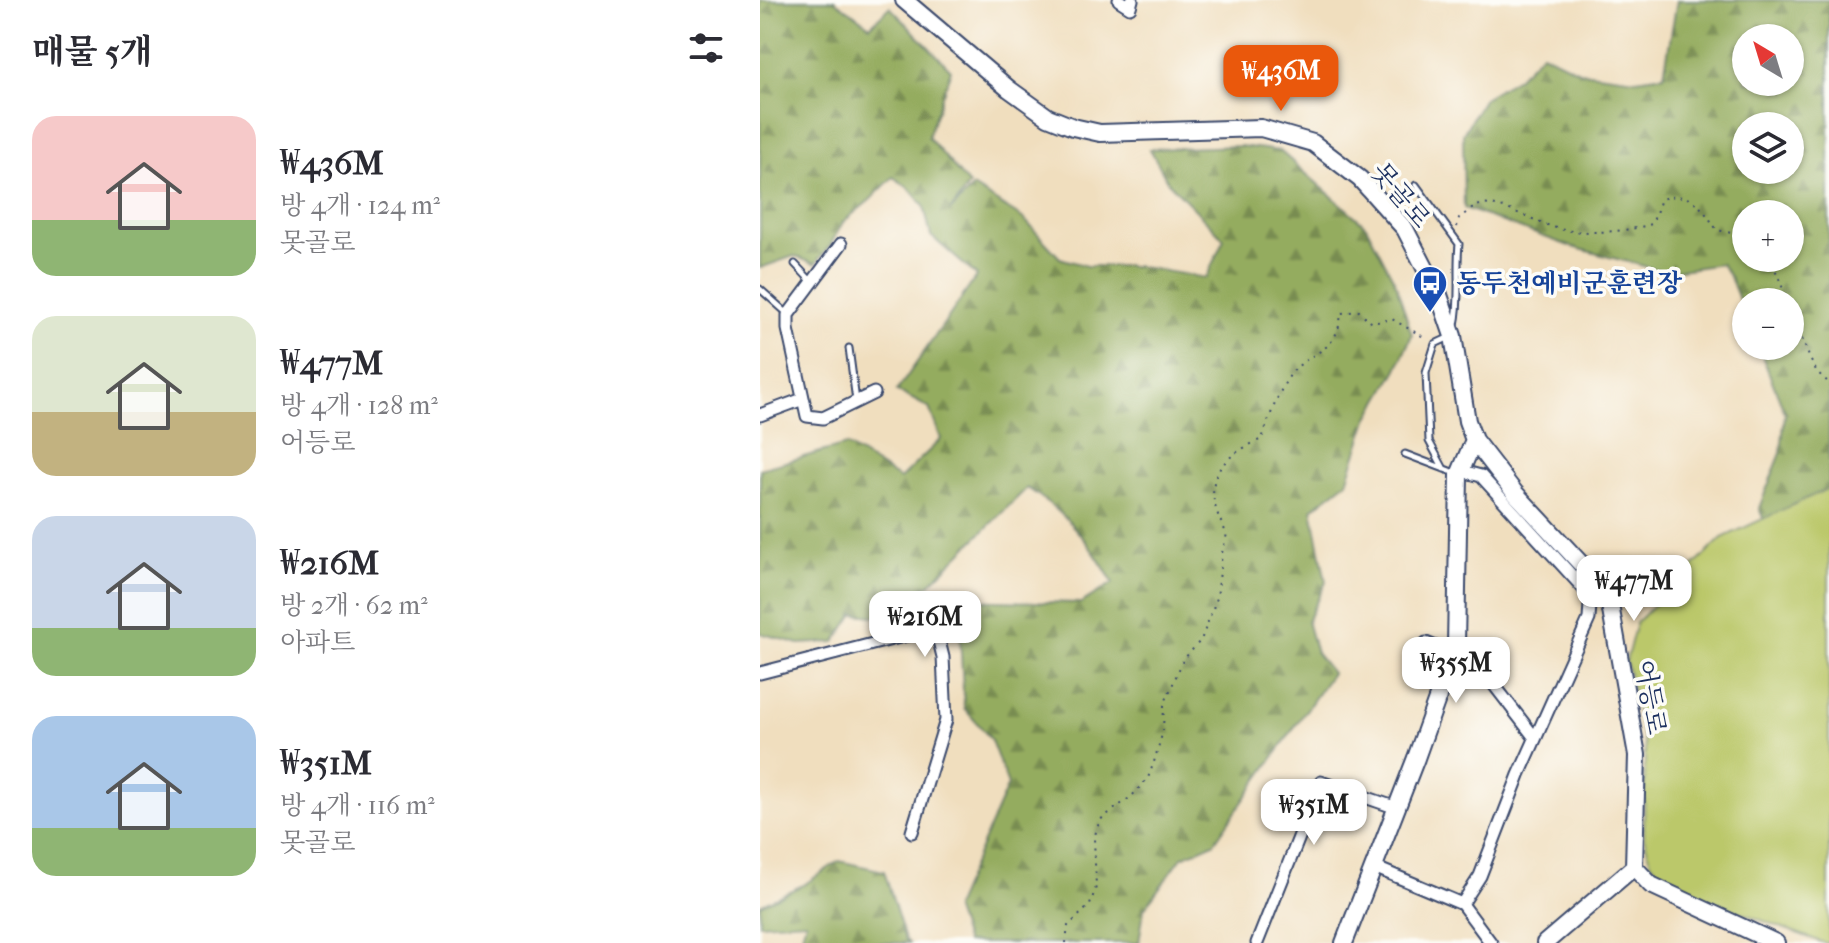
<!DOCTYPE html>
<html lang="ko">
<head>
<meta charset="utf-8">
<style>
  :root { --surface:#fff; --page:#f7f7f7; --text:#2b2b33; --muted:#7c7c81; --accent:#ea580c }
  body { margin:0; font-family:"IM FELL French Canon","Noto Serif KR",serif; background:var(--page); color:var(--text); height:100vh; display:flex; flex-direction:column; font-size:30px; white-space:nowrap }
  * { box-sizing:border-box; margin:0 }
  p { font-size:26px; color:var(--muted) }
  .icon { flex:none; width:44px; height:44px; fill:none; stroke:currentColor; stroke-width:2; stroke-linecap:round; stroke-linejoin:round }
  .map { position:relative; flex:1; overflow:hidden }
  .panel { display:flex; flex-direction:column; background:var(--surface); width:760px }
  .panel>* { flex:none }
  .needle { width:52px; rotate:322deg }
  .controls { position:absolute; left:972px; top:24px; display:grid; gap:16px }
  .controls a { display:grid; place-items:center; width:72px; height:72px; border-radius:50%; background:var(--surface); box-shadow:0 2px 6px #0004; font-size:40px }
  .price { position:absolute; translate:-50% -68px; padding:0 18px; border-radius:16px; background:#fff; color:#222; font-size:26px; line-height:52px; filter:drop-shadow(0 2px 4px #0008) }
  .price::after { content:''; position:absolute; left:50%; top:48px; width:24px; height:18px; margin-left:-12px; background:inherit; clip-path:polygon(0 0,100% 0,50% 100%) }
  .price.current { background:var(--accent); color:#fff }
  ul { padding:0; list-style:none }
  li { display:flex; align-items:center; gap:24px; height:200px; padding:0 32px }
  li span { display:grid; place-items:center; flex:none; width:224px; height:160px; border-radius:24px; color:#555 }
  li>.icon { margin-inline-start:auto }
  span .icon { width:96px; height:96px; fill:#fffc; stroke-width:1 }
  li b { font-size:34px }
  h2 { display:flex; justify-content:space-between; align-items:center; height:96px; padding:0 32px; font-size:34px }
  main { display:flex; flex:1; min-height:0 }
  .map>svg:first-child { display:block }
</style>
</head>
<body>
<main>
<section class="panel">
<h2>매물 5개<svg class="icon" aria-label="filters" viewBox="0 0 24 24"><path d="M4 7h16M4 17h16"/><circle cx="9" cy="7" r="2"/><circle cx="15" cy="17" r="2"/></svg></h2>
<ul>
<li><span style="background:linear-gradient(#f6c9c9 65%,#8fb573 0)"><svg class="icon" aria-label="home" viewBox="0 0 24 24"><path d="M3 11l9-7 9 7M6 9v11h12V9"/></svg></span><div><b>₩436M</b><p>방 4개 · 124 m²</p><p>못골로</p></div></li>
<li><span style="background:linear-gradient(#dfe7d0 60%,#c2b280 0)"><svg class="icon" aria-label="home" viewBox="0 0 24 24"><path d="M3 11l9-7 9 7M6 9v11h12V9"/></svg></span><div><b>₩477M</b><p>방 4개 · 128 m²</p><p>어등로</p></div></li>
<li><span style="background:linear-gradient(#c9d6e8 70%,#8fb573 0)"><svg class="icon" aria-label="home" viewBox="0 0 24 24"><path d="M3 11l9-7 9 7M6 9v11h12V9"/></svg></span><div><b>₩216M</b><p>방 2개 · 62 m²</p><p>아파트</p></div></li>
<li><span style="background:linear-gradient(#a9c7e8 70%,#8fb573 0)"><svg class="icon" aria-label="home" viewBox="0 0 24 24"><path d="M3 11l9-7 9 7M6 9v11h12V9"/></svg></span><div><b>₩351M</b><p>방 4개 · 116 m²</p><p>못골로</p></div></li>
</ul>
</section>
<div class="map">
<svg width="1069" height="943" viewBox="0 0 1069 943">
  <defs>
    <pattern id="forest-firs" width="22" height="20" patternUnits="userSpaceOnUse" patternTransform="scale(2)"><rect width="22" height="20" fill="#94ac5e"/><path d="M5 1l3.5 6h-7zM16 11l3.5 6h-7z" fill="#788c51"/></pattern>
  </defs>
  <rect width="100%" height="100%" fill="#fdfcf7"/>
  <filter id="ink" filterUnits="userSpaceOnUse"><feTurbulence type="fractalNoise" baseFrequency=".0125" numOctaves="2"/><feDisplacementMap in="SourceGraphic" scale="16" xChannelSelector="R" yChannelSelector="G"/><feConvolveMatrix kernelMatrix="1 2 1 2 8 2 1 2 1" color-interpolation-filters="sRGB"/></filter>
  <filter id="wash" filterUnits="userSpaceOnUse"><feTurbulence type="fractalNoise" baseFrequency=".006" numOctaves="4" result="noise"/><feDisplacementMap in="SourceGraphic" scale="32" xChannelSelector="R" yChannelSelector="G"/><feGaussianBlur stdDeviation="1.8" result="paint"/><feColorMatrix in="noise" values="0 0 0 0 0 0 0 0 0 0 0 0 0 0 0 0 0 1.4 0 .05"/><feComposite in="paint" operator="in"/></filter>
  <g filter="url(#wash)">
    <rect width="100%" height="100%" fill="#f0debe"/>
    <path fill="url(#forest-firs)" stroke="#586e5e" stroke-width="2" fill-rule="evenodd" d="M0 0H74L110 26 130 7 191 70 168 137 209 185 190 211 213 187 264 219 300 258 327 266H375L446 278 464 239 408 182 390 149 481 146 520 151 606 226 636 284 652 335 637 369 608 419 587 482 552 509 566 582 547 621 556 653 572 673 454 843 422 857 384 909 379 943H206L194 908 248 785 230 738 204 708 198 600 321 603 353 583C331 544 305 511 267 488L135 618 94 614 75 642 39 644 0 633V469L86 445 140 479 181 439 169 408 137 391 217 276 171 236 164 206 148 187 133 177 110 200 83 222 71 244 55 264 34 256 0 268Z
      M917 0H1069V498L1013 543 999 508 1021 453 1025 413 998 346H1030V302H986V317L970 277 961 264 906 272 812 247 704 208 703 134 724 98 757 78 782 53 821 72 876 79 904 75ZM986 38H1030V82H986ZM986 126H1030V170H986ZM986 214H1030V258H986Z
      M79 861 124 871 145 939 149 943H40L46 921 0 924V905L45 884Z"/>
    <path fill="#bbc86a" stroke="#6b7c64" stroke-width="2" d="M1069 488V943H1064L911 887 891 862 884 838 885 748 866 661 876 623 962 538Z"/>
  </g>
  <g filter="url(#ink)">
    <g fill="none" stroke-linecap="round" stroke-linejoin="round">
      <g stroke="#3b496c" stroke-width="9">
        <path id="lane" d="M656 185 699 244C696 272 701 298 695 325
          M35 264 52 282
          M0 289 28 314
          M89 348 96 401
          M645 454 695 473
          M684 469 669 441 666 373 675 344 690 337"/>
      </g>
      <g stroke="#3b496c" stroke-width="15">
        <path id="street" d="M359 0 370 7 372 0
          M81 244 28 315V329L47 416 63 418 114 393
          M0 415 43 399
          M666 643 718 664 775 738
          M0 673 163 631 179 641 183 657 186 720 152 832
          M614 867 702 904
          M702 904 720 876 759 775 829 619 830 604 824 589 721 476 702 471
          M702 904 731 943
          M497 943 561 782 637 808"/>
      </g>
      <g stroke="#3b496c" stroke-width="20">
        <path id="secondary" d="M144 0 249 89 288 117 313 127 340 133 501 128 553 143 600 179 645 229 679 295 693 336 707 421 714 440 755 493 822 565 844 593 850 605 877 755 874 867 891 885 1016 943
          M584 943 656 758 696 646 699 475 714 440
          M785 943 874 867"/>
      </g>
      <path stroke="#3b496c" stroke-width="2" stroke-dasharray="2 6" stroke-linecap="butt" d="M697 227 699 218C705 214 713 207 720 205 741 201 782 226 804 230 832 234 865 232 892 224L901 199C932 190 941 206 957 230L981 235 986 242
        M1006 258 1017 273 1028 302
        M1030 309 1050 359 1057 372 1069 383
        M306 943 308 926 330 905 336 887 334 838 340 820 372 796 388 778 394 762 403 731 404 705 423 660 441 640 457 598 462 553 467 534C440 485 453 460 502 439 508 421 519 389 531 374 550 349 578 355 581 313L599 311 612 323 632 319 667 339"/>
      <use href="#lane" stroke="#fff" stroke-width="5"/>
      <use href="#street" stroke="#fff" stroke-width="11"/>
      <use href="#secondary" stroke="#fff" stroke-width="16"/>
    </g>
  </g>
  <defs>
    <g id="bus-pin" transform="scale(1.8)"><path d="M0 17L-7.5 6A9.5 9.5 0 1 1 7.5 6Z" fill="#1a4fb4" stroke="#fdfcf7"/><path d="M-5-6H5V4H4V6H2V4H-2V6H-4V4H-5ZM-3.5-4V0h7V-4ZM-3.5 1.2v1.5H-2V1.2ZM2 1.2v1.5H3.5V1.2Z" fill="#fff"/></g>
  </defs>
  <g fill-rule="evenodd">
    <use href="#bus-pin" x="670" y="283"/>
  </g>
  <g text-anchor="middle" stroke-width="7" stroke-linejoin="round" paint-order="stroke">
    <g font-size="26" fill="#1b2f5e" stroke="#fdfcf7">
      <text transform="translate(641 195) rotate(50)" y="9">못골로</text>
      <text transform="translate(891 697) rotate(80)" y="9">어등로</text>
    </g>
    <g font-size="26" font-weight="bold" fill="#164399" stroke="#fdfcf7" text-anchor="start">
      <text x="696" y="292">동두천예비군훈련장</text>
    </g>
  </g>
</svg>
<div class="controls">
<a><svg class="needle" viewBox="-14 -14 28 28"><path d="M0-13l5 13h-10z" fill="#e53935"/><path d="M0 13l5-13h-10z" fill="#7c7c81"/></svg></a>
<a><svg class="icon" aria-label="layers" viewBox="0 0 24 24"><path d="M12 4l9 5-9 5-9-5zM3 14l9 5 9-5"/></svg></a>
<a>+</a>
<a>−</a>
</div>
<b class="price current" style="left:521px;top:113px">₩436M</b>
<b class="price" style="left:874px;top:623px">₩477M</b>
<b class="price" style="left:165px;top:659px">₩216M</b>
<b class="price" style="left:696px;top:705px">₩355M</b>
<b class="price" style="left:554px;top:847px">₩351M</b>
</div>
</main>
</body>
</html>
